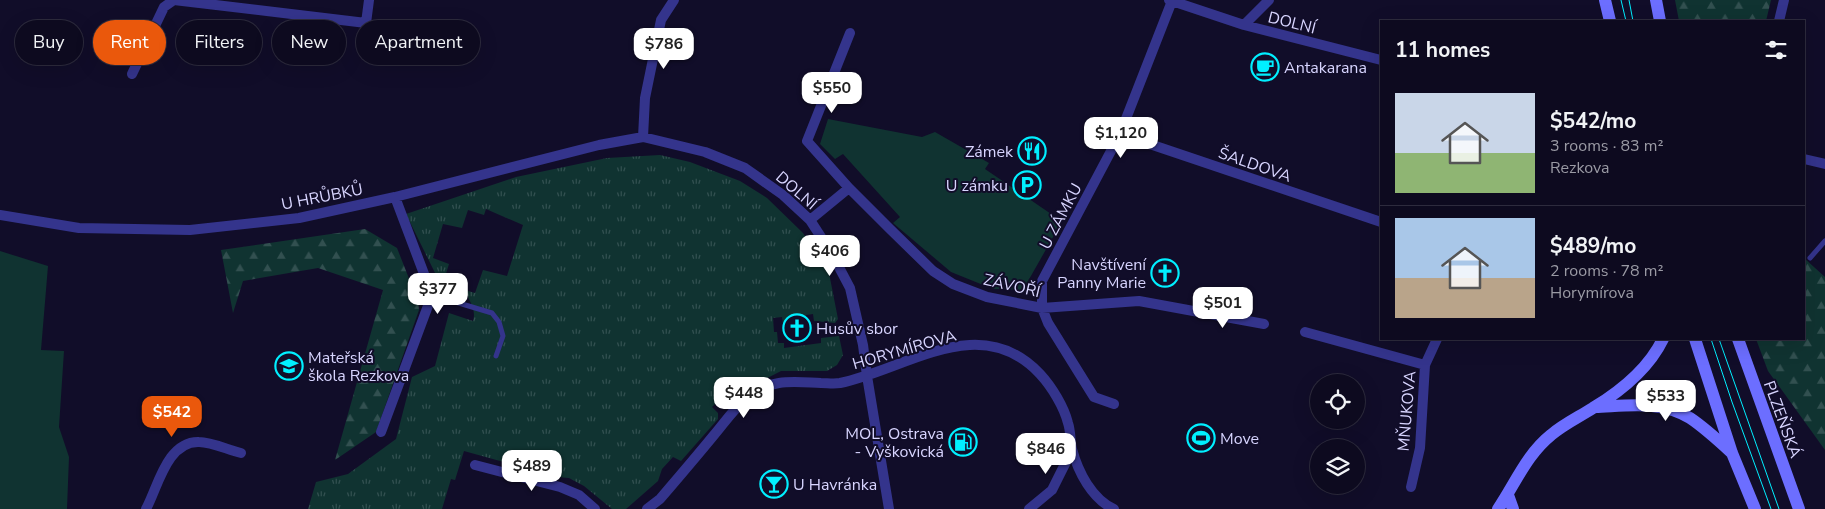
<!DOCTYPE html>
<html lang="en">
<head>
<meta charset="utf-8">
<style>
  :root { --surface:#0d0a1f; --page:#161328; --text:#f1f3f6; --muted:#9a9aa4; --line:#2d2b3d; --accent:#ea580c }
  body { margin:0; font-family:"Nunito Sans",sans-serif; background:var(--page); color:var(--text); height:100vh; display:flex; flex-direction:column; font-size:19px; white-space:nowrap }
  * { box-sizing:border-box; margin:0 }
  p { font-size:16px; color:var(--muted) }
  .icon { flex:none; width:28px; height:28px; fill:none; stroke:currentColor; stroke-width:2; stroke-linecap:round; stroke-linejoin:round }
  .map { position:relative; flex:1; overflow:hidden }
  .side { position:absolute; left:1380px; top:20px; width:425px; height:320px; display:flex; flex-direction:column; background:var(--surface); border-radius:0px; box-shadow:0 5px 20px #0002,0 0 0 1px var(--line) }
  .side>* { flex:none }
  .guide { position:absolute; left:15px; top:20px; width:475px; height:45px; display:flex; gap:10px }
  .controls { position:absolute; left:1310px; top:374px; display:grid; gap:10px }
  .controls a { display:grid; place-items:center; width:55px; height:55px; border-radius:50%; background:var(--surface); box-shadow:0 5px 20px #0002,0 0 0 1px var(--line); font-size:25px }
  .price { position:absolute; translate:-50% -42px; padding:0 11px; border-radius:10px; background:#fff; color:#222; font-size:16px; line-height:32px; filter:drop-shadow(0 1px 2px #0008) }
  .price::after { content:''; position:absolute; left:50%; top:30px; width:15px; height:11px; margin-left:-8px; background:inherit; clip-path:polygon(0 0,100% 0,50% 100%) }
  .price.on { background:var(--accent); color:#fff }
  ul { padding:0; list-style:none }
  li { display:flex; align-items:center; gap:15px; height:125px; padding:0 15px }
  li+li { border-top:1px solid var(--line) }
  li span { display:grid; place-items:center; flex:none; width:140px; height:100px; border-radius:0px; color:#555 }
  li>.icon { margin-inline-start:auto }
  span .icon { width:60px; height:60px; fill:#fffc; stroke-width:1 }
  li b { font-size:21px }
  h2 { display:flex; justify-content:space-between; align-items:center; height:60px; padding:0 15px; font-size:21px }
  .tag { padding:0 18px; border-radius:22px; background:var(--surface); box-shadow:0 5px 20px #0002,0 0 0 1px var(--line); font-size:18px; line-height:45px }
  .tag.on { background:var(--accent); color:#fff }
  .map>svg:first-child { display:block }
</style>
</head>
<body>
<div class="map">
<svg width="1825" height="509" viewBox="0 0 1825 509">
  <defs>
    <pattern id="grass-tufts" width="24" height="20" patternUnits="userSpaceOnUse" patternTransform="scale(1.25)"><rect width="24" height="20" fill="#103331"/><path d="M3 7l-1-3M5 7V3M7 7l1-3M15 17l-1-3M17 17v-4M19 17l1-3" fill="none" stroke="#325050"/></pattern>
    <pattern id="forest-firs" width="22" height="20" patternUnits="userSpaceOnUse" patternTransform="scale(1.25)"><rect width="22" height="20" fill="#103331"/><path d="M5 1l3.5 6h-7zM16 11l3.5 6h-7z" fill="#325050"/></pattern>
  </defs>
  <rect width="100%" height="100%" fill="#110d29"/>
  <path fill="url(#grass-tufts)" d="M660 155 690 162 740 181 767 198 803 233 829 273 838 319 835 323 814 321 813 314 806 315 807 322 783 324 782 317 773 318 774 332H777L778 343H784V348L821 343V338L839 336 843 355 837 365 827 371H781L742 391 730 390 712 407 718 413V419L681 461 673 457 662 469 658 481 626 509H612L584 486 569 478 557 477 464 451 455 480 451 479 442 509H308L316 482 348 474 396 439 412 377 435 366 449 313 473 321C477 309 468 300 465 290L475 293 483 270 507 276 523 225 486 209 484 215 468 210 462 228 443 224 433 258 449 264 443 283H440L406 214 516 177 607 158Z"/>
  <path fill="url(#forest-firs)" d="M1675 0H1771L1766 21H1679Z
    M365 229 397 248 410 281 416 280 419 310 376 432 335 460 383 290 318 268 243 281 233 313 221 250Z
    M1804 258 1825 277V450L1768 371 1756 339H1804Z"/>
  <path fill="#103331" d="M828 119 922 137 935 132 989 163 985 169 1057 218 1061 223 1023 290 993 289 951 272 893 223 900 217 843 154 835 159 820 144Z
    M0 251 48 266 41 350 64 351 59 427 69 457 67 509H0Z"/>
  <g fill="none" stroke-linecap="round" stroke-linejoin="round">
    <path stroke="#34348c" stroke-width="5" d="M1810 258 1825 241
      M432 295 492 313 499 322 503 336 496 356"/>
    <path stroke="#34348c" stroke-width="10" d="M1169 0 1244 25 1381 60
      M1779 21 1784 0
      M1244 25 1269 0
      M850 33 807 141 849 188 890 229 933 271 953 284 987 297 1042 308 1139 301 1264 324
      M132 74 164 7 174 0 366 23 369 0
      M1120 134 1381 222
      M643 137 645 98 661 20 674 0
      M1804 159 1825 164
      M0 215 79 228 190 230 299 218 395 197 599 145 643 137 705 152 745 168 783 195 810 220 832 254 850 288 863 345 867 376 889 509
      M810 220 849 188
      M1305 332 1425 365
      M1114 404 1094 397 1048 323 1042 308V281L1120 134 1172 1
      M381 432 432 295 395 197
      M475 465 560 487 579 495 595 509
      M1411 487 1420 448 1425 365 1437 339
      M146 509C158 487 167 441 199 442 212 442 228 450 241 453
      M647 509 660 499C678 478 696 457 714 435 725 422 735 407 749 396 772 378 794 382 821 383 827 383 834 384 840 383 907 369 980 310 1040 374 1052 387 1064 407 1068 423 1071 432 1070 441 1072 449 1078 472 1092 499 1114 509
      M1029 509 1052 490 1072 450"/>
    <path stroke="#6c6eff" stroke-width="12" d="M1605 0 1610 21
      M1656 0 1660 21
      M1695 339 1732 453 1755 509
      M1738 339 1799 509
      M1595 407C1626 406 1662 400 1690 418 1705 428 1719 441 1732 453
      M1508 495 1513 509
      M1498 509C1515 484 1527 454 1551 435 1564 424 1579 417 1593 408 1621 391 1649 368 1663 339"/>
    <path stroke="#01efff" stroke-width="1" d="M1621 0 1626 21
      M1629 0 1633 21
      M1711 339 1732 402 1771 509
      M1719 339 1779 509"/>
  </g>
  <defs>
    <g id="cafe-ring" transform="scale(1.4375)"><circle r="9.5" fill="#110d29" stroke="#01efff" stroke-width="1.5"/><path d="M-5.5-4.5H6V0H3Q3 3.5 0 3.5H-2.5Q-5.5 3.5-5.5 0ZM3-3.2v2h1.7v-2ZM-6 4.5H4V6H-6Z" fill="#01efff"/></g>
    <g id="restaurant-ring" transform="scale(1.4375)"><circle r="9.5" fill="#110d29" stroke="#01efff" stroke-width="1.5"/><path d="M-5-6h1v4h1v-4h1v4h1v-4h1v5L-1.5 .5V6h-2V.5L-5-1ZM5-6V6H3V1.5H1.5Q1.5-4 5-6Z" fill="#01efff"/></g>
    <g id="parking-ring" transform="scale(1.4375)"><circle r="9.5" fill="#110d29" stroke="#01efff" stroke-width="1.5"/><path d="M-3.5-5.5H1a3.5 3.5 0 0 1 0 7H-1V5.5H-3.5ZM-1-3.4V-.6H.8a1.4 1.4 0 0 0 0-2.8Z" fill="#01efff"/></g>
    <g id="church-ring" transform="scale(1.4375)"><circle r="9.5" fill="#110d29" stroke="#01efff" stroke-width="1.5"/><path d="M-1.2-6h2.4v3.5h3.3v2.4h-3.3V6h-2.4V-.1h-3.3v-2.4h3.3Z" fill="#01efff"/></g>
    <g id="school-ring" transform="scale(1.4375)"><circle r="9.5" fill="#110d29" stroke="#01efff" stroke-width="1.5"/><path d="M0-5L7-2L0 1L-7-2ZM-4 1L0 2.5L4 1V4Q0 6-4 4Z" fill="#01efff"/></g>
    <g id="stadium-ring" transform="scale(1.4375)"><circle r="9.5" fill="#110d29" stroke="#01efff" stroke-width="1.5"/><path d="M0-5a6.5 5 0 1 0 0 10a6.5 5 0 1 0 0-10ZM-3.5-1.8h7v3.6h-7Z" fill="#01efff"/></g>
    <g id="fuel-ring" transform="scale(1.4375)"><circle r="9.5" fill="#110d29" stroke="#01efff" stroke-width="1.5"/><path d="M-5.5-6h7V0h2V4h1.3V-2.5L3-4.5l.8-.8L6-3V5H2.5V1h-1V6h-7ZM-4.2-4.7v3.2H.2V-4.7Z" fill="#01efff"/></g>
    <g id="bar-ring" transform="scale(1.4375)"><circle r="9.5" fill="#110d29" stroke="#01efff" stroke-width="1.5"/><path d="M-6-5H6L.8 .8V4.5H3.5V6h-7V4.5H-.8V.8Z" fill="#01efff"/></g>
  </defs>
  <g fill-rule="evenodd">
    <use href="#cafe-ring" x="1265" y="67"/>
    <use href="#restaurant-ring" x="1032" y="151"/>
    <use href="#parking-ring" x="1027" y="185"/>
    <use href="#church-ring" x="1165" y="273"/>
    <use href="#church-ring" x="797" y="328"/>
    <use href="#school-ring" x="289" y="366"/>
    <use href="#stadium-ring" x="1201" y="438"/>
    <use href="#fuel-ring" x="963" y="442"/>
    <use href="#bar-ring" x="774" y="484"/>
  </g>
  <g text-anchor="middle" stroke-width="4" stroke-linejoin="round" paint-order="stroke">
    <g font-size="16" fill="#d8d5ff" stroke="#110d29">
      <text transform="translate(1292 22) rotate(14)" y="6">DOLNÍ</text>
      <text transform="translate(1255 164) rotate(19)" y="6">ŠALDOVA</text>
      <text transform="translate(797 190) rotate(41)" y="6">DOLNÍ</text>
      <text transform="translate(322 196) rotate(-11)" y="6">U HRŮBKŮ</text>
      <text transform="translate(1060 216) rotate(-62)" y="6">U ZÁMKU</text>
      <text transform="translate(1012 285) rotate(13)" y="6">ZÁVOŘÍ</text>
      <text transform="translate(904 349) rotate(-16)" y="6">HORYMÍROVA</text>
      <text transform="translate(1406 411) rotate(-85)" y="6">MŇUKOVA</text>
      <text transform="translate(1783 419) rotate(70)" y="6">PLZEŇSKÁ</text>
    </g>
    <g font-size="16" fill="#d8d5ff" stroke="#110d29" text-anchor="start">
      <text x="1284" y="73">Antakarana</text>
      <text x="1013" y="157" text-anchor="end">Zámek</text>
      <text x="1008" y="191" text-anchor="end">U zámku</text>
      <text x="1146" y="270" text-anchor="end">Navštívení<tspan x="1146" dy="18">Panny Marie</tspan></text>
      <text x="816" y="334">Husův sbor</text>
      <text x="308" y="363">Mateřská<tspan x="308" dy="18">škola Rezkova</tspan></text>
      <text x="944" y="439" text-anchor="end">MOL, Ostrava<tspan x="944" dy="18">- Vyškovická</tspan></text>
      <text x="1220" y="444">Move</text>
      <text x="793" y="490">U Havránka</text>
    </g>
  </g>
</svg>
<div class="controls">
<a><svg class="icon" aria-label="locate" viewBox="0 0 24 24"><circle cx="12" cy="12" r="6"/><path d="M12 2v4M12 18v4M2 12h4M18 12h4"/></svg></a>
<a><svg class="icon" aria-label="layers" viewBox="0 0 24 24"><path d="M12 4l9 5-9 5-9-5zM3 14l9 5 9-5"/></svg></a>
</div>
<b class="price" style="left:664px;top:70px">$786</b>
<b class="price" style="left:832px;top:114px">$550</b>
<b class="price" style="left:1121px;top:159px">$1,120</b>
<b class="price" style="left:830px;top:277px">$406</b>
<b class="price" style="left:438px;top:315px">$377</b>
<b class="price" style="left:1223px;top:329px">$501</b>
<b class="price" style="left:744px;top:419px">$448</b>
<b class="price" style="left:1666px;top:422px">$533</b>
<b class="price on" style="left:172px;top:438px">$542</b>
<b class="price" style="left:1046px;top:475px">$846</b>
<b class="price" style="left:532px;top:492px">$489</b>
<div class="guide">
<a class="tag">Buy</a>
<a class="tag on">Rent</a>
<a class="tag">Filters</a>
<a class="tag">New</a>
<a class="tag">Apartment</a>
</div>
<section class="side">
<h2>11 homes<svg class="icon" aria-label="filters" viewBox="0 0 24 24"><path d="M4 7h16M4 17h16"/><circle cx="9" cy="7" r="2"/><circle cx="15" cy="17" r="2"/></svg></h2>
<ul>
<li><span style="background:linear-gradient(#c9d6e8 60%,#8fb573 0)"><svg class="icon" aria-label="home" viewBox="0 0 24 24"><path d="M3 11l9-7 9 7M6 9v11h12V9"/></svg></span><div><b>$542/mo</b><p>3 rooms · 83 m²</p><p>Rezkova</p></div></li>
<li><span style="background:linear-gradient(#a9c7e8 60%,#b9a48a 0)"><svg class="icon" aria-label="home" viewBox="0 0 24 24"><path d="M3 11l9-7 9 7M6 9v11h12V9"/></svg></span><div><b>$489/mo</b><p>2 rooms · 78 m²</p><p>Horymírova</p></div></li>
</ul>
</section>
</div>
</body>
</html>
